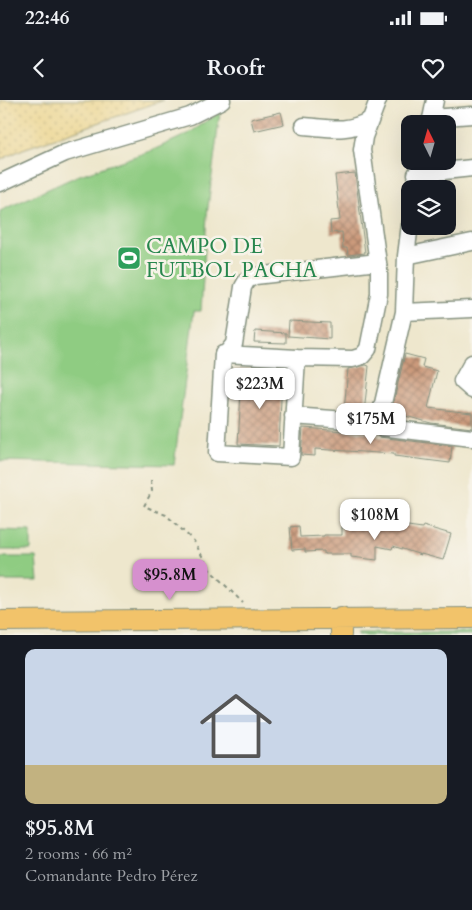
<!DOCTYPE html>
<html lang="en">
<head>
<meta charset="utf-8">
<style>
  :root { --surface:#171b24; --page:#242831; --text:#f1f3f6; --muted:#9ea1a6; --line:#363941; --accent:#d690ce }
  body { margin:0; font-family:Cardo,serif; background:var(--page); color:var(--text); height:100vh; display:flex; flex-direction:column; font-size:19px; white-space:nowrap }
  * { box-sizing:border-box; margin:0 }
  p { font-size:16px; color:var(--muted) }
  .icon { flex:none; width:28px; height:28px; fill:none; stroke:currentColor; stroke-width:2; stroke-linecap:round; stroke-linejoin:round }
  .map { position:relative; height:535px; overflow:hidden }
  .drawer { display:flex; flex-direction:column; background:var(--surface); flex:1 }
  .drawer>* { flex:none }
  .needle { width:32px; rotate:355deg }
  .controls { position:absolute; left:401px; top:15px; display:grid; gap:10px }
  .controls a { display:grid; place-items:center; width:55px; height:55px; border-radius:10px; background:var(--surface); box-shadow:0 5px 20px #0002; font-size:25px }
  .price { position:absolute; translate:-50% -42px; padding:0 11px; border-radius:10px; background:#fff; color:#222; font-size:16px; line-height:32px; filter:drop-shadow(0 1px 2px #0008) }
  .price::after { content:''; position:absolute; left:50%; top:30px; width:15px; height:11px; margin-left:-8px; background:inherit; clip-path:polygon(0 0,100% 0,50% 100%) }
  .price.selected { background:var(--accent); color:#111 }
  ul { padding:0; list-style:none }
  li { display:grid; align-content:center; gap:10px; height:265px; padding:0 25px }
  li+li { border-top:1px solid var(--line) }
  li span { display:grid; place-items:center; height:155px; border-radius:10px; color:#555 }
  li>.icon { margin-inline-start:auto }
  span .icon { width:90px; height:90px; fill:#fffc; stroke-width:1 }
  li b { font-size:21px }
  .status { display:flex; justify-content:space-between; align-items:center; height:35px; padding:0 25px; background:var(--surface); direction:ltr }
  .status svg { height:14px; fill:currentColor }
  header { display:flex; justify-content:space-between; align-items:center; height:65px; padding:0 25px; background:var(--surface); font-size:22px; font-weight:600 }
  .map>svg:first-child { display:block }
</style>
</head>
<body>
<div class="status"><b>22:46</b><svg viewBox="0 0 49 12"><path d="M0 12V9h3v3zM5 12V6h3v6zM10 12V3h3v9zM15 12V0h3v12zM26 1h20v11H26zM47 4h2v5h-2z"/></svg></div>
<header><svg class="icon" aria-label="back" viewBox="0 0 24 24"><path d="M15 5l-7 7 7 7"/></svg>Roofr<svg class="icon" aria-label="heart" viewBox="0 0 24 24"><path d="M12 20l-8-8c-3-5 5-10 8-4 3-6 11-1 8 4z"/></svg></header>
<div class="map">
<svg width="472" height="535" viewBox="0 0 472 535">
  <defs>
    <pattern id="sand-dots" width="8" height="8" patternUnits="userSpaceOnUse" patternTransform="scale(1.25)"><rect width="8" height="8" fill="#eeda9e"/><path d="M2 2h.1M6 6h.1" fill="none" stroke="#ccbc89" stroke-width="1.8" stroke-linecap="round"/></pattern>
    <pattern id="building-cross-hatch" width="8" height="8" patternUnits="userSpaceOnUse" patternTransform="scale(1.25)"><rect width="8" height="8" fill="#cb9a7c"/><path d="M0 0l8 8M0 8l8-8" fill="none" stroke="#a47f66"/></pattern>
  </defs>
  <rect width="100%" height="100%" fill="#f7f3e8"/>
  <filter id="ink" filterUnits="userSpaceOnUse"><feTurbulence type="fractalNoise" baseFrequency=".02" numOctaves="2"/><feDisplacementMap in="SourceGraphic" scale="10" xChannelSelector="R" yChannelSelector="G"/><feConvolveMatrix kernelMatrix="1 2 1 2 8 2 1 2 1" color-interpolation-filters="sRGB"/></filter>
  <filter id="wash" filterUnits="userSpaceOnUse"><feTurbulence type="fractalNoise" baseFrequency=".0096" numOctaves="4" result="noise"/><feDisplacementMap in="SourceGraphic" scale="20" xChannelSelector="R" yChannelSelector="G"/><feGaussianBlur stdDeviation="1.12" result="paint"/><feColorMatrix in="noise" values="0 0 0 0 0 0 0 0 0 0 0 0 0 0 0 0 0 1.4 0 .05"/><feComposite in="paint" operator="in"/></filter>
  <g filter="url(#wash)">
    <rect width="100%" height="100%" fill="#eee7cd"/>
    <path fill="url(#sand-dots)" stroke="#868c69" d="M0 0H164L23 49 0 60Z"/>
    <path fill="#8fcc82" stroke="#57845b" d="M220 12 207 115 201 211H194L174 365 0 361V111L77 76 153 50 188 34Z
      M0 430 31 431V450H0Z
      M0 457H36L38 481H0Z
      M357 532H472V535H357Z"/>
    <g id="blocks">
      <path fill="url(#building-cross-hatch)" d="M281 12 284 24 254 31 251 19Z
        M355 73 365 153 348 155 347 148H343L342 132 331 133 330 121 340 120 335 75Z
        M289 221 330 223V239L288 236Z
        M255 231 286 233V243L254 242Z
        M405 254 424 259 422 267 437 271 428 308 472 313V328L431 323 391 312Z
        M366 265 369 266 364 313 344 310 348 269Z
        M242 274 282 276 279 346 238 344Z
        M303 328 372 333 379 337 452 346 450 363 394 356V354L315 349V356L301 355Z
        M395 422 408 426 422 428 423 426 451 434 443 460 421 454V455L393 446 392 449 377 446V460L351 457V454H324V451L305 452V449L292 450 290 427 299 426 300 437 324 436V435H342V427H382V424L393 426Z"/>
    </g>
  </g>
  <g filter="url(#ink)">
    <use href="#blocks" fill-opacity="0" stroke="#869280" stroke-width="1"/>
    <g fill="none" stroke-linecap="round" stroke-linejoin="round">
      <g stroke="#869280" stroke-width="19">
        <path id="minor" d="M431 18 472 15
          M430 24 435 0
          M304 26C330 28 346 33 370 20
          M416 74 472 68
          M0 83 65 53 190 16 222 0
          M414 89 420 61
          M410 124 406 156 404 212 381 312 380 327 472 338
          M406 156 472 142
          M404 212 472 209
          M226 254 234 244 243 187 247 180 255 176 378 162
          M297 258 291 357 217 353 223 254 297 258 353 259 362 256 368 249 379 194V170L362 50 364 37 378 0
          M472 263 462 281 472 290
          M293 316 359 321"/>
      </g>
      <g stroke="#869280" stroke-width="22">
        <path id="major" d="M341 517V535
          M0 521 472 518"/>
      </g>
      <path stroke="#869280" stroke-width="2" stroke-dasharray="4 4" stroke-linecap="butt" d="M151 380 152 391 144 406 166 415 194 441 209 469 243 503"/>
      <use href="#minor" stroke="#fff" stroke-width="16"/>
      <use href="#major" stroke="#f2c36a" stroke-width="20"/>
    </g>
  </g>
  <defs>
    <g id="stadium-square" transform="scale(1.25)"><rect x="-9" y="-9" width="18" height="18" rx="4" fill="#2e9e5b" stroke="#f7f3e8"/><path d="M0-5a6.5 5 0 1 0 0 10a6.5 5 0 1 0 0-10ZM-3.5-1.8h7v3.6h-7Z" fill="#fff"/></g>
  </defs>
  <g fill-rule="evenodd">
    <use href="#stadium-square" x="129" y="158"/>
  </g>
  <g text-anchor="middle" stroke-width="5" stroke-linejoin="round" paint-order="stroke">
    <g font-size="21" fill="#27864d" stroke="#f7f3e8" text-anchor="start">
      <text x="146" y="153">CAMPO DE<tspan x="146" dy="24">FUTBOL PACHA</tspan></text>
    </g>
  </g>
</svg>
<div class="controls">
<a><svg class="needle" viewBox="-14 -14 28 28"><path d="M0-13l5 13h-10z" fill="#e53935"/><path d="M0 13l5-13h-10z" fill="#9ea1a6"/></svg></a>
<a><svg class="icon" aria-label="layers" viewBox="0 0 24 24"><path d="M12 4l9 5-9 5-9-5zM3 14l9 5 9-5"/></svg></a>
</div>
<b class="price" style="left:260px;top:310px">$223M</b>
<b class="price" style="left:371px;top:345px">$175M</b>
<b class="price" style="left:375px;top:441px">$108M</b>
<b class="price selected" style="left:170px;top:501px">$95.8M</b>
</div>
<section class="drawer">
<ul>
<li><span style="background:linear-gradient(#c9d6e8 75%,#c2b280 0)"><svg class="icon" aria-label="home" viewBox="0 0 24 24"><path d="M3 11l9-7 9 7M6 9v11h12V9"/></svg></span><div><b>$95.8M</b><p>2 rooms · 66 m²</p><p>Comandante Pedro Pérez</p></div></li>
</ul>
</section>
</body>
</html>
